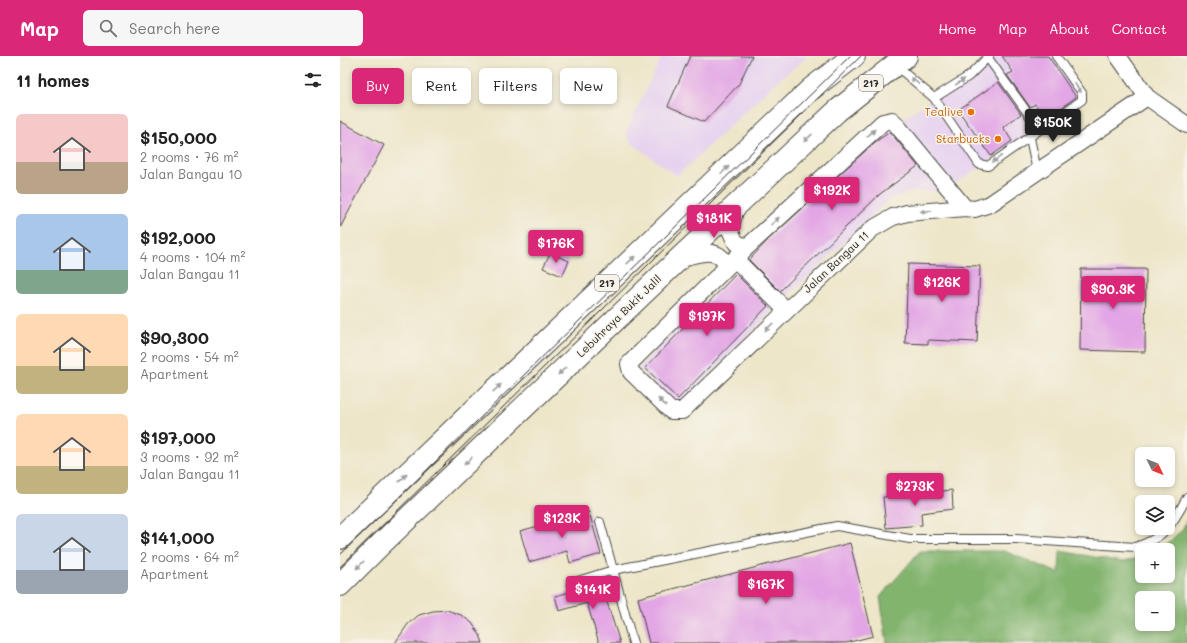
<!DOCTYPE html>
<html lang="en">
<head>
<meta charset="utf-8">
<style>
  :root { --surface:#fff; --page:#f6f6f6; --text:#222; --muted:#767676; --accent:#db2777 }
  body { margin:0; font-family:Mali,sans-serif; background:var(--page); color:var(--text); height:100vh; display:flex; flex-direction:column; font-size:15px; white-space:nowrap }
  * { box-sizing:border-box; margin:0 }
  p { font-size:13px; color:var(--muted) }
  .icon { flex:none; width:22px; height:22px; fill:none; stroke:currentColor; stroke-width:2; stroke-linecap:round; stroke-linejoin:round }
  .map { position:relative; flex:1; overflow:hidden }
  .side { display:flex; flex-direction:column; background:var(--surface); width:340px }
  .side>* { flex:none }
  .hud { position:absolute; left:12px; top:12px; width:380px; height:36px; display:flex; gap:8px }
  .needle { width:26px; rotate:133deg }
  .controls { position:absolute; left:795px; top:391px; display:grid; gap:8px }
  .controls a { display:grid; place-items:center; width:40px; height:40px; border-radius:6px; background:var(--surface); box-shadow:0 2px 6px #0003; font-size:20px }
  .price { position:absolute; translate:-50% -34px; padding:0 9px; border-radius:4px; background:var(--accent); color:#fff; font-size:13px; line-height:26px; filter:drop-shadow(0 1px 2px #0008) }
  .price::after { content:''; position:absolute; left:50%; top:24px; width:12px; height:9px; margin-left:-6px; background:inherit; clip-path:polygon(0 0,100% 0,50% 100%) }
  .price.active { background:#222; color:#fff }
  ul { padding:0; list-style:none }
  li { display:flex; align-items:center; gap:12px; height:100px; padding:0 16px }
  li span { display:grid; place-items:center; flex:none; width:112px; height:80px; border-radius:6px; color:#555 }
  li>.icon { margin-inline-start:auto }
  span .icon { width:48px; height:48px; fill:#fffc; stroke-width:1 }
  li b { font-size:17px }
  h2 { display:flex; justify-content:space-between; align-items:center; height:48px; padding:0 16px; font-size:17px }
  .chip { padding:0 14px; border-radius:6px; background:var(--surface); box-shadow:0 2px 6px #0003; font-size:14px; line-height:36px }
  .chip.active { background:var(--accent); color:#fff }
  header { display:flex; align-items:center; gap:24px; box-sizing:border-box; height:56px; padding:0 20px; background:var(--accent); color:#fff }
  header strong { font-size:19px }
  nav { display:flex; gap:22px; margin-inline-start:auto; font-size:14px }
  .search { width:280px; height:36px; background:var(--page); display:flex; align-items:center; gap:10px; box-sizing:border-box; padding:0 14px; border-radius:6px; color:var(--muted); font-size:15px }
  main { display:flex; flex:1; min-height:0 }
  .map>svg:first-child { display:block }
</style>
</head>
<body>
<header>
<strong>Map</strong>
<div class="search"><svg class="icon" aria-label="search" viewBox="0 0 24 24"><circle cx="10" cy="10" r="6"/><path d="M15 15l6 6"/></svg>Search here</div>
<nav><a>Home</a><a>Map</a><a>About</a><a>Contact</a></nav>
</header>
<main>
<section class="side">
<h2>11 homes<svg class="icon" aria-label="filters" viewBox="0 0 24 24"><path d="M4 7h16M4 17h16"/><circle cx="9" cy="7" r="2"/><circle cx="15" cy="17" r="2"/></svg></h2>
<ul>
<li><span style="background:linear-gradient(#f6c9c9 60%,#b9a48a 0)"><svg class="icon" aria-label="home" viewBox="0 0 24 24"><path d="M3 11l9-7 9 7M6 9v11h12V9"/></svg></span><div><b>$150,000</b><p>2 rooms · 76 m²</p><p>Jalan Bangau 10</p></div></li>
<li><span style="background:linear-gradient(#a9c7e8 70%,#7fa58c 0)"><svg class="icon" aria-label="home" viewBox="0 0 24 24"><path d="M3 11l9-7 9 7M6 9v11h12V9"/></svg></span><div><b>$192,000</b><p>4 rooms · 104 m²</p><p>Jalan Bangau 11</p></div></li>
<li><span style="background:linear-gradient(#ffd9b3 65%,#c2b280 0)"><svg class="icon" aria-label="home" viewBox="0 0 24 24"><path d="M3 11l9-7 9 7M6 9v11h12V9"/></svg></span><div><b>$90,300</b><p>2 rooms · 54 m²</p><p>Apartment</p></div></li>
<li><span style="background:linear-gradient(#ffd9b3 65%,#c2b280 0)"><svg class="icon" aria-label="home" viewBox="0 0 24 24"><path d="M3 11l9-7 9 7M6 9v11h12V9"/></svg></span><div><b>$197,000</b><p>3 rooms · 92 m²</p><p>Jalan Bangau 11</p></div></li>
<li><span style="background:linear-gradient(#c9d6e8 70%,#9aa5b1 0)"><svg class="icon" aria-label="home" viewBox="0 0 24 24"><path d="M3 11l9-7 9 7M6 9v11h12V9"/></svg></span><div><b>$141,000</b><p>2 rooms · 64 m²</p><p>Apartment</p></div></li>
</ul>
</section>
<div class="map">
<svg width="847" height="587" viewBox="0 0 847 587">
  <rect width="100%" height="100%" fill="#f7f3e8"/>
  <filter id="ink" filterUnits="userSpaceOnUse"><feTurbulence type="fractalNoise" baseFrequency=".025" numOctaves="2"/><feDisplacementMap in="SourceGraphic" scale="8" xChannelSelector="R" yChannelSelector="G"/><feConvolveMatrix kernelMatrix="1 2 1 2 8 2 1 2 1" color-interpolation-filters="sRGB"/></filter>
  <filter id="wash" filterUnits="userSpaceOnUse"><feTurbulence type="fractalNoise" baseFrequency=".012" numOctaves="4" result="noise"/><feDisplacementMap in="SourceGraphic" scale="16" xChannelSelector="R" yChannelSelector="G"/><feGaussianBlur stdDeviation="0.9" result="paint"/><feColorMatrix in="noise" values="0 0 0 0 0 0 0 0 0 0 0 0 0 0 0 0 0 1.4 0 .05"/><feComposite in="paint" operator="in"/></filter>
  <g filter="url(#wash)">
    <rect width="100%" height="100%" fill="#ede6c9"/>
    <path fill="#e6d2f0" d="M322 0H465L466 2 437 25 337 120 290 86 286 76Z
      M653 0H712L740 39 739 44 604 135H574L549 143 434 253 338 350 298 312 513 98Z"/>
    <path fill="#82b46e" stroke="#56704c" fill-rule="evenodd" d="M847 463V587H547L540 541 580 495H664L719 517 720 495 783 506 802 501V520H828V494H820L842 474ZM802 542H828V568H802Z"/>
    <g id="blocks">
      <path fill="#e2a5e5" d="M350 0H412L399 28 364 66 328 50Z
        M662 0H708L736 41 706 63 695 48 690 51 667 19 673 16Z
        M658 26 681 58 663 71 672 85 651 100 618 54Z
        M0 65 44 89 0 172Z
        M550 76 578 110 540 138 440 235 409 204 429 183 535 86Z
        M210 197 229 205 222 220 203 212Z
        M568 208 640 210 637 286 588 284V288L565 287Z
        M741 213H806L805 296 740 294Z
        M396 218 428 250 338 343 305 312Z
        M612 434 613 453 581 457 582 469 546 472 543 441Z
        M249 456 261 498 230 507 227 495 189 506 180 475Z
        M510 487 533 580 506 587H309L298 542Z
        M267 526 271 541 266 543 280 587H259L247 547 219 555 215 540Z
        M107 554 121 559 132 567 140 579 143 587H55L68 568 79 559 93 555Z"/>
    </g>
  </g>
  <g filter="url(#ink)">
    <use href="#blocks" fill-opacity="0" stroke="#484743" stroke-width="1"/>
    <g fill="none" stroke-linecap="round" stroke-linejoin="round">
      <g stroke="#484743" stroke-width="10">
        <path id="service" d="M649 0 629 20 594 42 639 108 648 110 742 44V37L716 0
          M648 2 700 74
          M555 9 594 42
          M690 82 697 115
          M260 466 293 587
          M231 527 273 514 497 470 570 483H676L795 491C825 482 833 468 847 441"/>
      </g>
      <g stroke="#484743" stroke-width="18">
        <path id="minor" d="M778 0 807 41 847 69
          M397 148 390 174 396 187 407 191
          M625 152 555 67 552 64 543 66 407 191 289 308 291 316 331 355H342L532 173 553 161 567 157 625 152 635 153 650 148 807 41
          M341 202C359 198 379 189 387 211
          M395 203 446 254"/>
      </g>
      <g stroke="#484743" stroke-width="24">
        <path id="trunk" d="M0 482 471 33 514 0
          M0 529 40 489 340 202 497 55 566 0"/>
      </g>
      <use href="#service" stroke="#fff" stroke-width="8"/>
      <use href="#minor" stroke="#fff" stroke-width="16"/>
      <use href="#trunk" stroke="#fff" stroke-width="22"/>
      <path stroke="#2b2b2b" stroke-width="1" d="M0 499 510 0
        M0 511 521 0"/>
    </g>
    <defs><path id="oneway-solid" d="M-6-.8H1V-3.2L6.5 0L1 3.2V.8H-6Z"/></defs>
    <g fill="#a0a0a0">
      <use href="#oneway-solid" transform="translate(575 25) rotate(-140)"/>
      <use href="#oneway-solid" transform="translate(620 26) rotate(-32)"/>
      <use href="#oneway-solid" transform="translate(738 32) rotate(55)"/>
      <use href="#oneway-solid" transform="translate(531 77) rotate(-43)"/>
      <use href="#oneway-solid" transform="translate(468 82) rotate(137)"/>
      <use href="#oneway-solid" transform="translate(657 103) rotate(146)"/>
      <use href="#oneway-solid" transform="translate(385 114) rotate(-44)"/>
      <use href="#oneway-solid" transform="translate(586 155) rotate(176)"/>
      <use href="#oneway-solid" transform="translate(435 165) rotate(-43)"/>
      <use href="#oneway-solid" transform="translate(291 204) rotate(-44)"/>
      <use href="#oneway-solid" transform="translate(429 271) rotate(136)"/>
      <use href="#oneway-solid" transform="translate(222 315) rotate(136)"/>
      <use href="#oneway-solid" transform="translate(157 332) rotate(-44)"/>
      <use href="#oneway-solid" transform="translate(322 346) rotate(-136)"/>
      <use href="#oneway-solid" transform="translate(128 405) rotate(136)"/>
      <use href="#oneway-solid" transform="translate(63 422) rotate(-44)"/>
      <use href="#oneway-solid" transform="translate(20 509) rotate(135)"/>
    </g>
  </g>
  <g fill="#e8710a" stroke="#f7f3e8" stroke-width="1.5">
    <circle cx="631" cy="56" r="4"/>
    <circle cx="658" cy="83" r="4"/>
  </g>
  <g text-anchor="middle" stroke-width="3" stroke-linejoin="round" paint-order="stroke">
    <g fill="#f7f3e8" stroke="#686764" stroke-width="1">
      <rect x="519" y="19" width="24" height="16" rx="3"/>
      <rect x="255" y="219" width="24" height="16" rx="3"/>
    </g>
    <g font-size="10" font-weight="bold" fill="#2b2b2b">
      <text x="531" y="31">217</text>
      <text x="267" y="231">217</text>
    </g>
    <g font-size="11" fill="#c56008" stroke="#f7f3e8" text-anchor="end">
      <text x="623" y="60">Tealive</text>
      <text x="650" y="87">Starbucks</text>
    </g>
    <g font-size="11" fill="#2b2b2b" stroke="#f7f3e8">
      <text transform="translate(496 206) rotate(-43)" y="4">Jalan Bangau 11</text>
      <text transform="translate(279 260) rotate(-44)" y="4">Lebuhraya Bukit Jalil</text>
    </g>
  </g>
</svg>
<div class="controls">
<a><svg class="needle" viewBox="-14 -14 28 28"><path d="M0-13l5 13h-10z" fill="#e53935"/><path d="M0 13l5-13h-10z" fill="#767676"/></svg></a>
<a><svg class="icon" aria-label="layers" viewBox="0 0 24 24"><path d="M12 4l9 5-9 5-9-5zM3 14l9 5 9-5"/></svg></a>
<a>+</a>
<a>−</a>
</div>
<b class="price active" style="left:713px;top:87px">$150K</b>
<b class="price" style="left:492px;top:155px">$192K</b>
<b class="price" style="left:374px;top:183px">$181K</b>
<b class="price" style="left:216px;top:208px">$176K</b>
<b class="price" style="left:602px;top:247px">$126K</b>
<b class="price" style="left:773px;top:254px">$90.3K</b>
<b class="price" style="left:367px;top:281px">$197K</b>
<b class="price" style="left:575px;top:451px">$273K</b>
<b class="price" style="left:222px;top:483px">$123K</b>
<b class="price" style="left:426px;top:549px">$167K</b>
<b class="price" style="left:253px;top:554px">$141K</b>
<div class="hud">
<a class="chip active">Buy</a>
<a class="chip">Rent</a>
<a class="chip">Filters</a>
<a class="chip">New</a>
</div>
</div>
</main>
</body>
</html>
